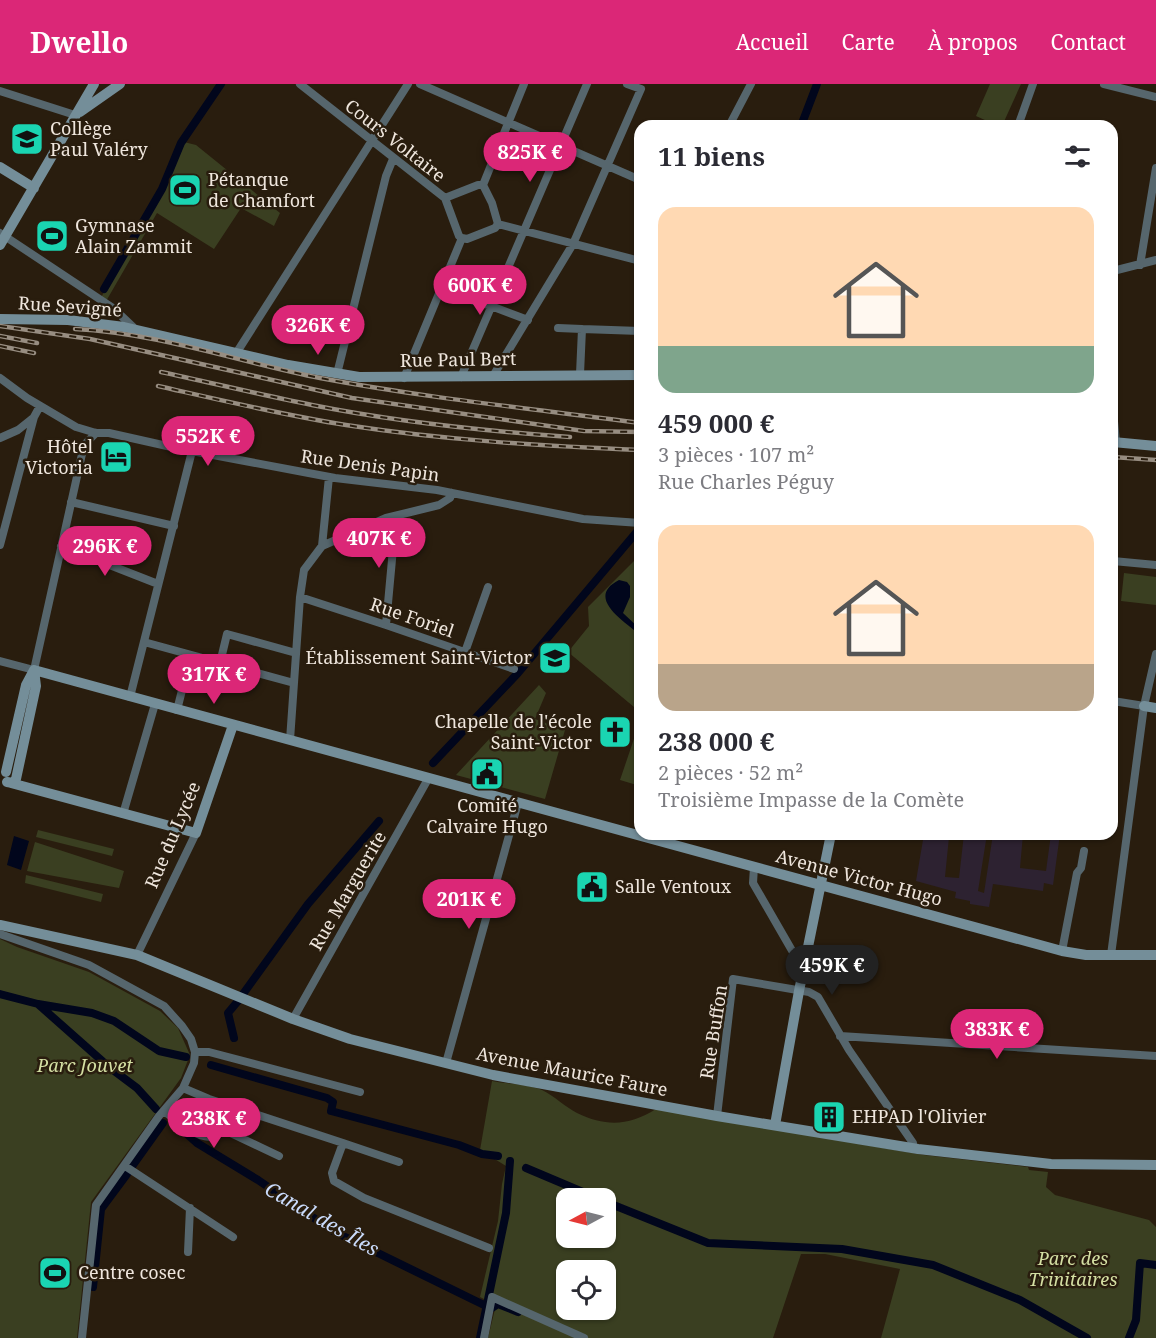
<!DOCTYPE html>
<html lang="fr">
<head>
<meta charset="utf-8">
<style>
  :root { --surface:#fff; --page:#f7f7f7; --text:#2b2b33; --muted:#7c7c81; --accent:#db2777 }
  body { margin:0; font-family:"Noto Serif",serif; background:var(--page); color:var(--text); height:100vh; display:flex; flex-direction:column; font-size:22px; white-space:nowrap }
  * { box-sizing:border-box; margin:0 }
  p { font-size:20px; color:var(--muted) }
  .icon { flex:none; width:33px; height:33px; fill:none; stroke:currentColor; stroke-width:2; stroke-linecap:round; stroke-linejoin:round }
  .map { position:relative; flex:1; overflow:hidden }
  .details { position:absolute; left:634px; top:36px; width:484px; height:720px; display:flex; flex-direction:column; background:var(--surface); border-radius:18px; box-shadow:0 2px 4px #0004 }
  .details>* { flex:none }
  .needle { width:39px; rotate:263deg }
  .tools { position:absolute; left:556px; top:1104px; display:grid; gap:12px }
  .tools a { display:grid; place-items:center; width:60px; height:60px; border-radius:12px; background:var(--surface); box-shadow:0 2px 4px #0004; font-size:30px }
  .price { position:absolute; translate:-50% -51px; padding:0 14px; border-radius:21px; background:var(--accent); color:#fff; font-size:20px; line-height:39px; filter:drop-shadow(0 2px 3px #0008) }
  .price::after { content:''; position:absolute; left:50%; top:36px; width:18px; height:14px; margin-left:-9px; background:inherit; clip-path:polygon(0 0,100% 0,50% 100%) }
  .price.current { background:#222; color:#fff }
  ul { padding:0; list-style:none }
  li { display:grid; align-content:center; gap:12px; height:318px; padding:0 24px }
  li span { display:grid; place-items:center; height:186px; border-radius:18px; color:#555 }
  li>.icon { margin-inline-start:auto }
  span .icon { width:108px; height:108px; fill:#fffc; stroke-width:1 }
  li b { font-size:26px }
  h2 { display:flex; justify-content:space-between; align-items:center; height:72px; padding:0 24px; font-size:26px }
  header { display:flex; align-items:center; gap:36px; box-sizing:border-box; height:84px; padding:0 30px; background:var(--accent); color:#fff }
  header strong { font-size:28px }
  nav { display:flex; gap:33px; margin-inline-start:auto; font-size:21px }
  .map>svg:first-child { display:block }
</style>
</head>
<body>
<header>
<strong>Dwello</strong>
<nav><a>Accueil</a><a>Carte</a><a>À propos</a><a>Contact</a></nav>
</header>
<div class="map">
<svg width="1156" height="1254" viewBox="0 0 1156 1254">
  <rect width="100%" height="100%" fill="#291d0e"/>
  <path fill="#2d2231" d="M924 750H954V753H949L945 793 959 794 964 750H987L978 807 984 809 993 750H1023L1020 784 1046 787 1051 750H1060L1053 801 1044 799 1043 807 993 800 989 823 970 820V817L955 814 956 808 916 797Z"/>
  <path fill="#3a3f21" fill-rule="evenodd" d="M990 0H1021L1002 42H998L976 32Z
    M184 58 196 61 280 129 274 142 241 124 214 165 157 129 105 219 100 215 154 124Z
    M640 471V628L568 568 589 542 588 523Z
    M1124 489 1156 493V521L1121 517Z
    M539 601 546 609 535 635 565 646 545 715 456 691Z
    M640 637V702L620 696Z
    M38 746 114 765 112 772 36 753Z
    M35 758 124 787 119 804 27 787Z
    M26 791 103 810 101 818 25 799Z
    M0 855 17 863 89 888 160 927 178 944 190 971 181 994 91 1118 77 1254H0Z
    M492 997C507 1000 527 1000 542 1006 556 1013 565 1023 577 1029 606 1043 629 1042 656 1025L924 1071 1028 1083 1029 1086 1048 1088 1046 1103 1055 1111 1149 1136 1156 1143V1254H881L900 1185 825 1170H801L773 1254H488L496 1221 480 1213 498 1137 502 1100 506 1082 480 1066ZM567 1114H606V1154H567ZM567 1186H606V1226H567Z"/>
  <path fill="#01061c" d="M619 496 627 498 630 502V513L623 529 640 545V551C626 538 584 514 619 496Z
    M14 752 29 757 21 786 7 781Z"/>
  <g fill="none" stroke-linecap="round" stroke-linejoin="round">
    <path stroke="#01061c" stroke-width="8" d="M801 42 817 0
      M104 205 162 105 181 59 221 0
      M433 679 518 589 640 444
      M0 910 38 920 92 929 114 937 159 967 186 973
      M243 910 308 820 379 737
      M39 921 109 983 137 1004 156 1025
      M234 954 228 929 238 917
      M211 981 327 1014 333 1018 331 1027 459 1061 482 1070 498 1072
      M177 1041 197 1059 258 1096 333 1147 486 1222
      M133 1081 163 1039
      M526 1084 597 1114
      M606 1118 708 1159 842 1165 933 1181 1020 1216 1087 1254
      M93 1203 101 1125 127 1090
      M492 1224 498 1220 518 1228
      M480 1254 506 1129 510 1077
      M1129 1254 1136 1236 1140 1179 1156 1181"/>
    <path stroke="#56666d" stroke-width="8" d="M300 0 445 114
      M420 0 640 96
      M1104 0 1156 13
      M0 7 75 31
      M729 42 751 0
      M1018 42 1033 0
      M483 101 524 0
      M483 101 492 119 498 140
      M445 114 459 152 462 154
      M445 114 478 101H483
      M498 140 640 177
      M0 149 113 224 133 243
      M462 154 467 155 495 144 498 140
      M1140 181 1156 84
      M1113 187 1156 176
      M440 207 491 222 528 236
      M558 244 582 245 580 290
      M582 245 640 247
      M237 268 408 0
      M337 290 386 92 393 75
      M493 292 573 160 641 5 627 0
      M461 293 587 0
      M0 294 27 314 76 343 96 349H109L176 364 335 394 437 406 583 435 640 439
      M404 294 462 154
      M1113 327 1116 358
      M0 354 18 346 33 334
      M71 418 174 442
      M0 461 34 333 40 322
      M61 462 158 500
      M322 462 329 393
      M1113 477 1156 481
      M300 513 386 541 514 585
      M386 541 396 432
      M144 558 294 599
      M465 568 488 503
      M0 577 34 586 84 361 96 349
      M220 579 227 550 296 569
      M130 613 192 367
      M1113 617 1144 622
      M177 626 191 571
      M290 656 300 513 304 486 322 462 386 434 439 421 450 414 452 409
      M123 730 155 620
      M754 783 753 799 794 870 799 874 805 875
      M0 850 89 881 164 922 182 942 191 955 195 968 194 979 183 1004 159 1032 96 1121 82 1254
      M1062 867 1077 789 1081 784 1084 767
      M137 871 196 749
      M1111 871 1144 622 1156 570
      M293 935 428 695
      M840 952 1156 972
      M195 968H209L360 1008
      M446 979 518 719
      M183 1004 209 1015 343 1059 332 1089 334 1097 364 1114 489 1164
      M164 1027C177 1037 192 1052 210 1053L218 1045H222L279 1072
      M717 1032 733 895 809 908 818 913 849 966 913 1059V1064
      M343 1059 399 1078
      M125 1082 233 1153
      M188 1168 190 1124
      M484 1254 492 1213 584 1254"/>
    <path stroke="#748e99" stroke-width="10" d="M80 28 120 0
      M0 83 34 104
      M0 161 94 0
      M0 235 68 236 124 243 288 281 359 293 640 291
      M1113 358 1156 362
      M34 586 1062 867 1086 871H1156
      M1144 622 1156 624
      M6 688 26 601 34 586
      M7 698 13 699 16 695 36 602 34 586
      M11 699 196 749 233 641
      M0 841 137 871 293 935 350 955 493 991 717 1032 918 1065 1051 1080 1156 1081
      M775 1041 799 907 831 750"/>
    <g stroke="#978d81" stroke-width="4.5">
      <path id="rail" d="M0 242 90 255 352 314 584 347 640 348
        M75 245C158 249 239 278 320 294 426 314 534 325 640 339
        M0 252 37 259
        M0 262 34 269
        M161 288C212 299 262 311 312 321 397 338 484 347 570 353
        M158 302C220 316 283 331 346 341 443 356 542 362 640 366
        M1113 373 1156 376"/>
    </g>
    <use href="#rail" stroke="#291d0e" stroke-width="2" stroke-dasharray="7" stroke-linecap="butt"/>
  </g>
  <defs>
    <g id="school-square" transform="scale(1.725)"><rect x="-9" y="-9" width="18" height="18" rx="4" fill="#1ad5b2" stroke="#291d0e"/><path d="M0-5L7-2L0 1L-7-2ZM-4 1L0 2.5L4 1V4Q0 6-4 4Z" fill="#111"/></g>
    <g id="stadium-square" transform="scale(1.725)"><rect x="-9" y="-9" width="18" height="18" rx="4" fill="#1ad5b2" stroke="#291d0e"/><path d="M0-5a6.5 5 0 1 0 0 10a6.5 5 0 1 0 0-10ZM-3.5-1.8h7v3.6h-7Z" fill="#111"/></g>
    <g id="hotel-square" transform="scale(1.725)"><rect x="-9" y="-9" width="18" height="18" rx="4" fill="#1ad5b2" stroke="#291d0e"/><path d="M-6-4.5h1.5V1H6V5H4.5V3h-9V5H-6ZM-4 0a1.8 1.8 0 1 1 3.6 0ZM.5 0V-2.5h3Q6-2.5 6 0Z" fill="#111"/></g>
    <g id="church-square" transform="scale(1.725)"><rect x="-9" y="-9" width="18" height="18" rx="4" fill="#1ad5b2" stroke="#291d0e"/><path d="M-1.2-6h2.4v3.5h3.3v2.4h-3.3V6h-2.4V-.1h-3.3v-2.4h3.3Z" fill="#111"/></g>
    <g id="civic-square" transform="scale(1.725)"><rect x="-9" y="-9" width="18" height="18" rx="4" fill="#1ad5b2" stroke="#291d0e"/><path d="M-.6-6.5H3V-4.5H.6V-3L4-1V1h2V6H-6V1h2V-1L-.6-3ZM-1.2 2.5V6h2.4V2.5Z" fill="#111"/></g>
    <g id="building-square" transform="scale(1.725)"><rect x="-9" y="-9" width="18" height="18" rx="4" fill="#1ad5b2" stroke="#291d0e"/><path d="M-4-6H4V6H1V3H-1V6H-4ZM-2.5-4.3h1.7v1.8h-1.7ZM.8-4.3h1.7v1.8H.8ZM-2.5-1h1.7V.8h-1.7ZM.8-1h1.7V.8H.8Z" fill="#111"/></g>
  </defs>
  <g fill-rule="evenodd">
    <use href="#school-square" x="27" y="55"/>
    <use href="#stadium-square" x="185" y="106"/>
    <use href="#stadium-square" x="52" y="152"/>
    <use href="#hotel-square" x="116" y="373"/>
    <use href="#school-square" x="555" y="574"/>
    <use href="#church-square" x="615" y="648"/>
    <use href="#civic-square" x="487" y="690"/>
    <use href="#civic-square" x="592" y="803"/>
    <use href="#building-square" x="829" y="1033"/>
    <use href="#stadium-square" x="55" y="1189"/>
  </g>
  <g text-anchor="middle" stroke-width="5" stroke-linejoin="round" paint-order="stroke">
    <g font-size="18" fill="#efe6dd" stroke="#291d0e" text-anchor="start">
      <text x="50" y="51">Collège<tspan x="50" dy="21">Paul Valéry</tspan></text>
      <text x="208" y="102">Pétanque<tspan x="208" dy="21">de Chamfort</tspan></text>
      <text x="75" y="148">Gymnase<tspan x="75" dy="21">Alain Zammit</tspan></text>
      <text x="93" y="369" text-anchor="end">Hôtel<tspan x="93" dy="21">Victoria</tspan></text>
      <text x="532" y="580" text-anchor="end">Établissement Saint-Victor</text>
      <text x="592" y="644" text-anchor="end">Chapelle de l'école<tspan x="592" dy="21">Saint-Victor</tspan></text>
      <text x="487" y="728" text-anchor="middle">Comité<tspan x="487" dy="21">Calvaire Hugo</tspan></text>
      <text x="615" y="809">Salle Ventoux</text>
      <text x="852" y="1039">EHPAD l'Olivier</text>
      <text x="78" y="1195">Centre cosec</text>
    </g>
    <g font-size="18" fill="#efe6dd" stroke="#291d0e">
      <text transform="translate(395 57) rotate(38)" y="6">Cours Voltaire</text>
      <text transform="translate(70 223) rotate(4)" y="6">Rue Sevigné</text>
      <text transform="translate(458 276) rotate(-1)" y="6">Rue Paul Bert</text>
      <text transform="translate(370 382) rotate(8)" y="6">Rue Denis Papin</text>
      <text transform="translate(412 534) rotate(19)" y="6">Rue Foriel</text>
      <text transform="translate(173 751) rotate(-67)" y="6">Rue du Lycée</text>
      <text transform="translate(859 794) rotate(15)" y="6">Avenue Victor Hugo</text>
      <text transform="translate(348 807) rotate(-60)" y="6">Rue Marguerite</text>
      <text transform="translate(714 948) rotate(-81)" y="6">Rue Buffon</text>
      <text transform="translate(572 988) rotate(11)" y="6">Avenue Maurice Faure</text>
    </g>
    <g font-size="18" font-style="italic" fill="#d4dfa3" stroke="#291d0e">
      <text x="85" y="988">Parc Jouvet</text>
      <text x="1073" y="1181">Parc des<tspan x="1073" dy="21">Trinitaires</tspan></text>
    </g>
    <g font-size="20" font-style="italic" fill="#cadbfb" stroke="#291d0e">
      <text transform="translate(322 1135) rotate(30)" y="7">Canal des Îles</text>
    </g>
  </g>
</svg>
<div class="tools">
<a><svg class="needle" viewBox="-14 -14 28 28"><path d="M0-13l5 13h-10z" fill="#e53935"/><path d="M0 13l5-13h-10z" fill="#7c7c81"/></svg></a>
<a><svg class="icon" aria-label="locate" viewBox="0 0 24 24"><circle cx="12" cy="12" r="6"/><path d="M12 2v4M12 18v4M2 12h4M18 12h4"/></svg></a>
</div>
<b class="price" style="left:530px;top:99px">825K €</b>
<b class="price" style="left:480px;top:232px">600K €</b>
<b class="price" style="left:318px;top:272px">326K €</b>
<b class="price" style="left:208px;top:383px">552K €</b>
<b class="price" style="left:379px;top:485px">407K €</b>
<b class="price" style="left:105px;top:493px">296K €</b>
<b class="price" style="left:214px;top:621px">317K €</b>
<b class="price" style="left:469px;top:846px">201K €</b>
<b class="price current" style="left:832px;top:912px">459K €</b>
<b class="price" style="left:997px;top:976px">383K €</b>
<b class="price" style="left:214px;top:1065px">238K €</b>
<section class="details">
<h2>11 biens<svg class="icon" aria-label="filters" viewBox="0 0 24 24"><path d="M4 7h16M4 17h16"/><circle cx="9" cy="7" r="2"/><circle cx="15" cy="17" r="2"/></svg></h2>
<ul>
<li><span style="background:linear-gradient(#ffd9b3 75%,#7fa58c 0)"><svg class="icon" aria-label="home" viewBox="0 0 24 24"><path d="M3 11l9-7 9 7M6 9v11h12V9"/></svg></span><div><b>459 000 €</b><p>3 pièces · 107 m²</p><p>Rue Charles Péguy</p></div></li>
<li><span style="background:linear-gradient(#ffd9b3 75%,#b9a48a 0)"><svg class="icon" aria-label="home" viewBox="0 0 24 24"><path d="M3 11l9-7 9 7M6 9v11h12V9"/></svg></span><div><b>238 000 €</b><p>2 pièces · 52 m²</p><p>Troisième Impasse de la Comète</p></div></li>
</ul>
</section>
</div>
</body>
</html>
